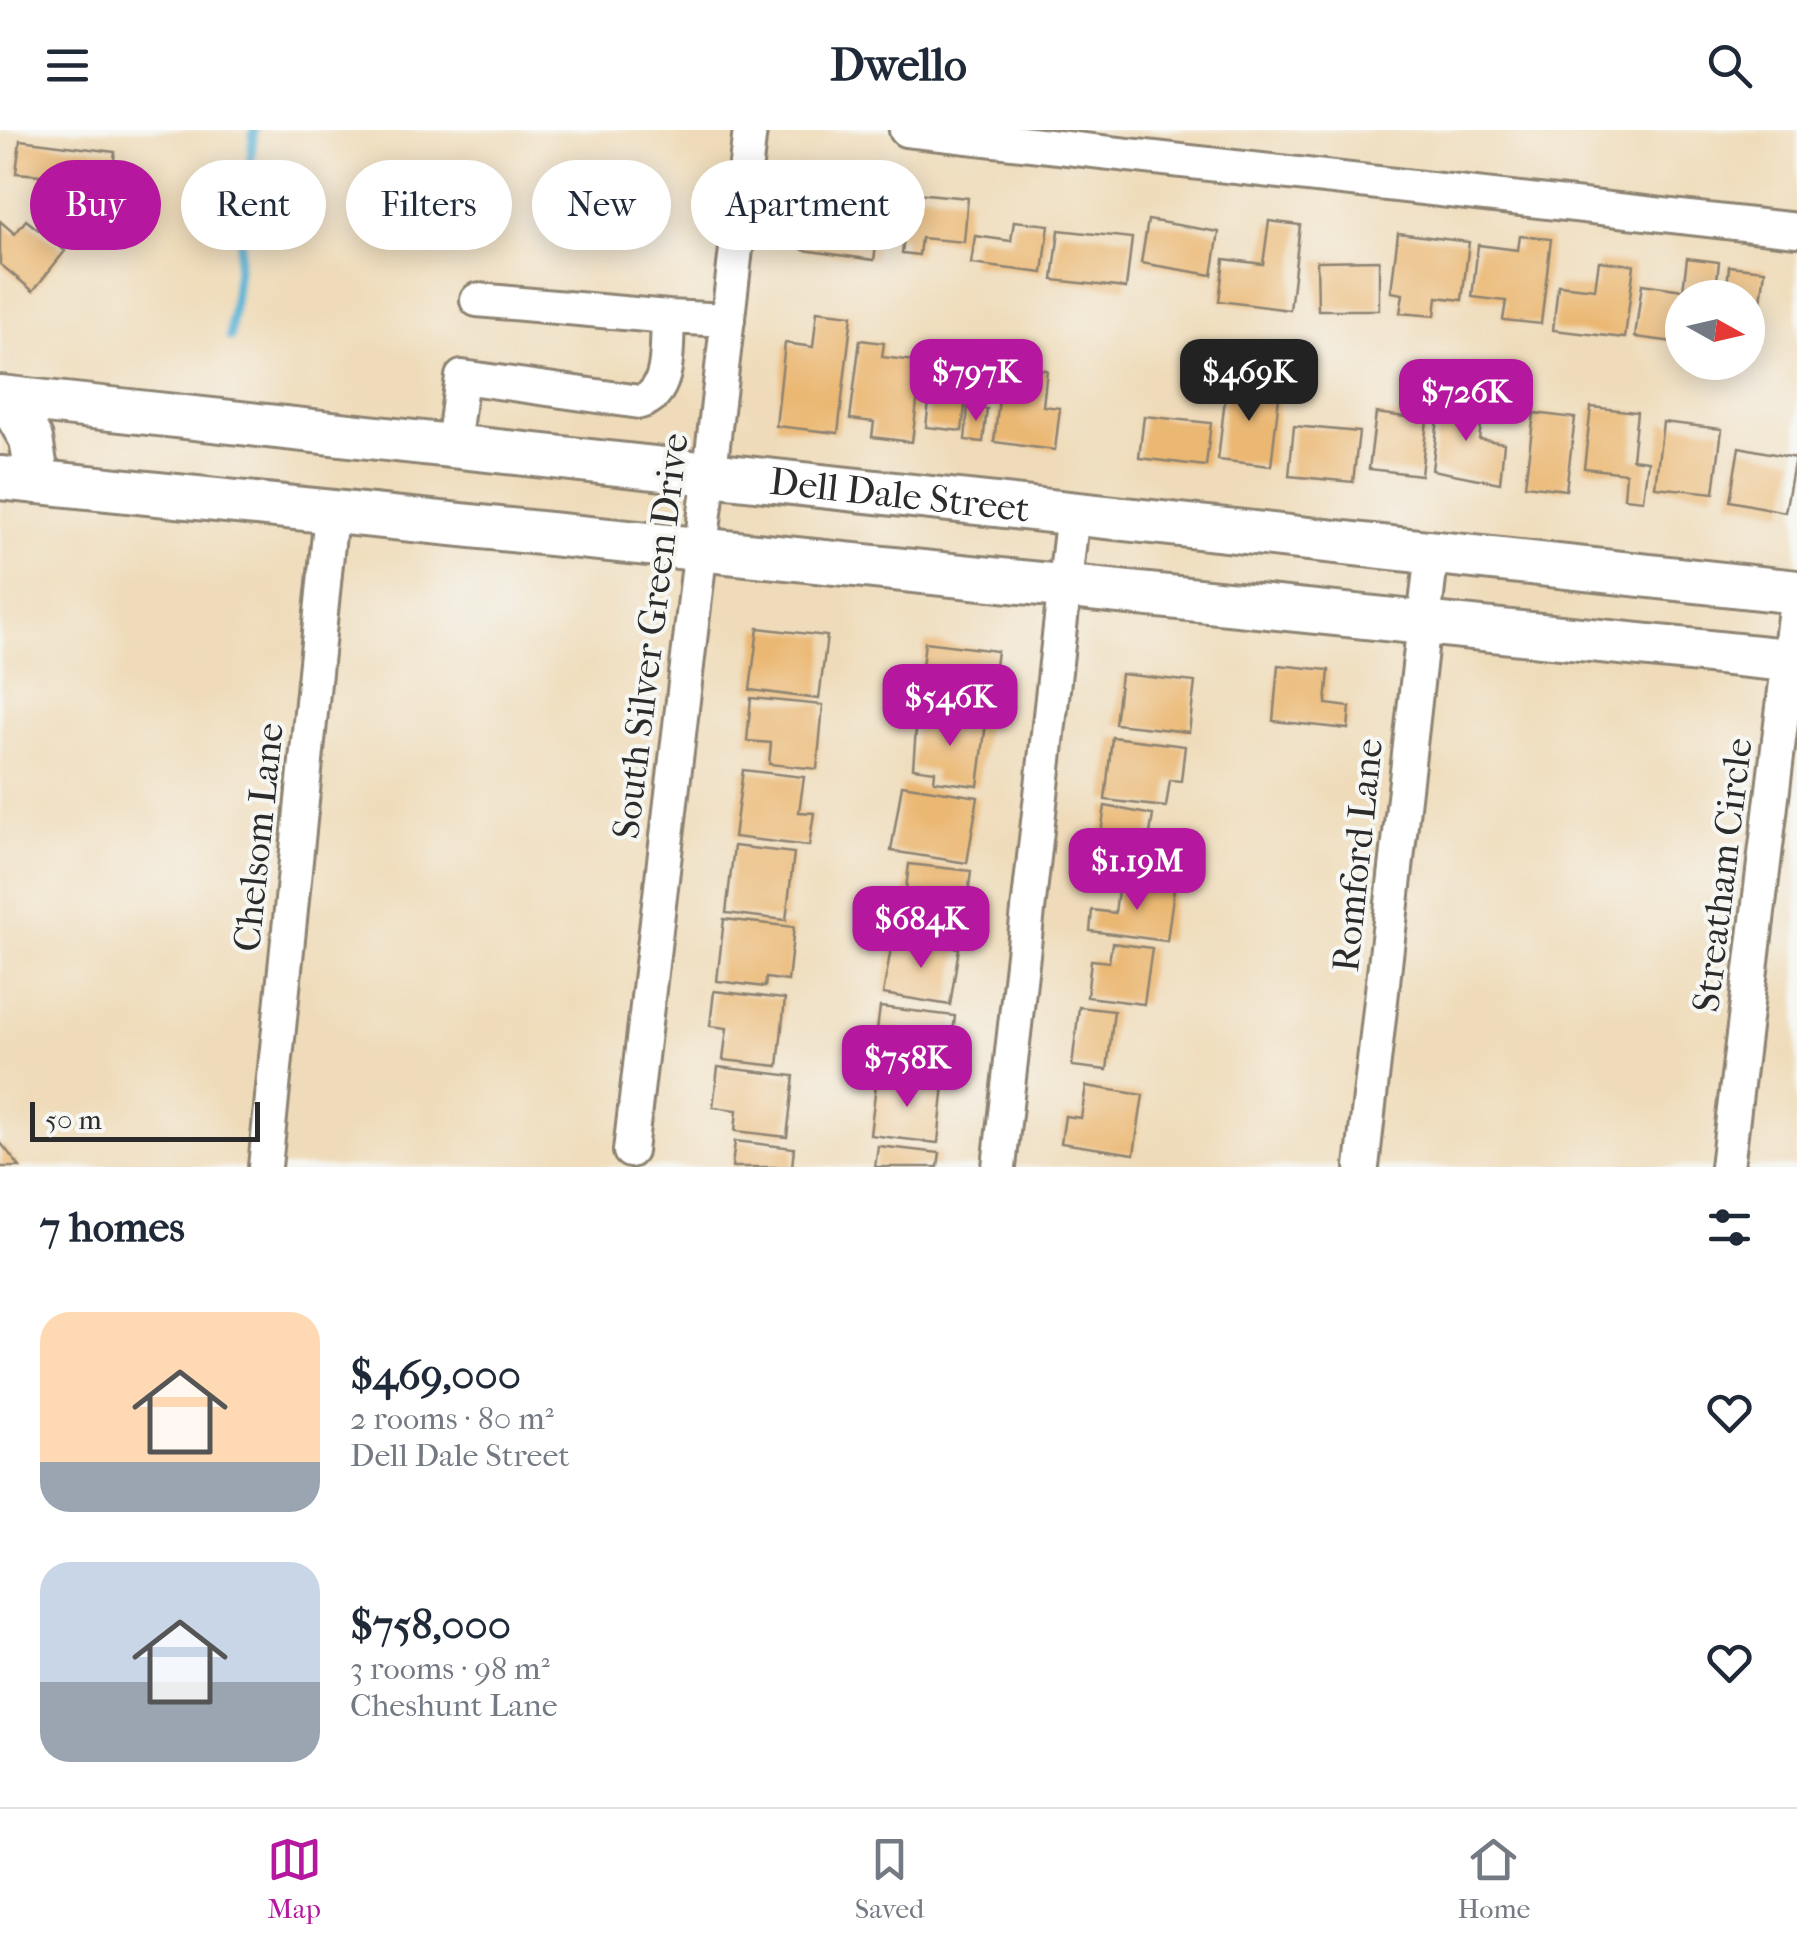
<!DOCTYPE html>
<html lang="en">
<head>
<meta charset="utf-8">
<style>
  :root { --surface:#fff; --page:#f2f2f3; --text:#1f2937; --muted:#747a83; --line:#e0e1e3; --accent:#b5179e }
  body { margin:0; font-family:"IM FELL French Canon",serif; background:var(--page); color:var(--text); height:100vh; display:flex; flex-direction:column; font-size:38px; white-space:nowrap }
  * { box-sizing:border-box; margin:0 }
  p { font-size:32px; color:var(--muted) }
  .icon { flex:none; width:55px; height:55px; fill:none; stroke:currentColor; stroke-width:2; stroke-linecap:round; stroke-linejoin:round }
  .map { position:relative; height:1037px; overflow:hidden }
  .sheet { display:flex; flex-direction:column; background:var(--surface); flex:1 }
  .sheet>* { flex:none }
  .guide { position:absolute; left:30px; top:30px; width:1000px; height:90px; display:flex; gap:20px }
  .needle { width:65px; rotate:98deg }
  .buttons { position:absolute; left:1665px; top:150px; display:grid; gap:20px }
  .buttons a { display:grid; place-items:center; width:100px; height:100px; border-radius:50%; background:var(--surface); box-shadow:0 5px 25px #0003; font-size:50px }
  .scale { position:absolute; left:30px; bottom:25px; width:230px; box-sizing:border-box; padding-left:10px; border:5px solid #2b2b2b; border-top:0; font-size:28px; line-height:35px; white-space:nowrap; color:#2b2b2b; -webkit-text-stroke:8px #f6f6f2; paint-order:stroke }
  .price { position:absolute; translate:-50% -85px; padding:0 22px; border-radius:20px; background:var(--accent); color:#fff; font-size:32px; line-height:65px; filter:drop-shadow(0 2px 5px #0008) }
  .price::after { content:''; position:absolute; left:50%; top:60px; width:30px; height:22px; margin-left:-15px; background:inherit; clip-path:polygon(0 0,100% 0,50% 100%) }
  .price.on { background:#222; color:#fff }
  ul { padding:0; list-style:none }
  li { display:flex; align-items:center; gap:30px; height:250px; padding:0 40px }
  li span { display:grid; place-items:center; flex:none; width:280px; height:200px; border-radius:30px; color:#555 }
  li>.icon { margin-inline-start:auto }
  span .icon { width:120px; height:120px; fill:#fffc; stroke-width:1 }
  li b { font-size:42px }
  h2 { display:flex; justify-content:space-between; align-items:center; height:120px; padding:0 40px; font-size:42px }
  .pill { padding:0 35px; border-radius:45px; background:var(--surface); box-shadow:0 5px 25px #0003; font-size:35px; line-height:90px }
  .pill.on { background:var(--accent); color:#fff }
  header { display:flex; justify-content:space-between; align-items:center; height:130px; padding:0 40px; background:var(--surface); font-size:45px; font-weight:800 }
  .dock { display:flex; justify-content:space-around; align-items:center; height:140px; border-top:2px solid var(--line); background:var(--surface); font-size:28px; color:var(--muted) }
  .dock a { display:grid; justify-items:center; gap:5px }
  .dock .on { color:var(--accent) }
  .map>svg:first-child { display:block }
</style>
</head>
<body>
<header><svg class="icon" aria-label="menu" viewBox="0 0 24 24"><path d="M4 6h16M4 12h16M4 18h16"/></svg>Dwello<svg class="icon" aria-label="search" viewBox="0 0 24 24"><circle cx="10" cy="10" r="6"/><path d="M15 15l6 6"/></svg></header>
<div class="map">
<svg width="1797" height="1037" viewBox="0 0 1797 1037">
  <rect width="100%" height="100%" fill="#f6f6f2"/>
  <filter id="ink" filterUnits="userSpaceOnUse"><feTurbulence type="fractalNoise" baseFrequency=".01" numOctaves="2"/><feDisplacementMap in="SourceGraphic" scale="20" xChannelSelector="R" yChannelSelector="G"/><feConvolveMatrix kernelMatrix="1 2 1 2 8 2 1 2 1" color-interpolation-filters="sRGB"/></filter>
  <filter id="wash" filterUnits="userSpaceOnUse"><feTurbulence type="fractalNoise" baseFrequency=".0048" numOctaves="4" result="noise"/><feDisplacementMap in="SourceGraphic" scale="40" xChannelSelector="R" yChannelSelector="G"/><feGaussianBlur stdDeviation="2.25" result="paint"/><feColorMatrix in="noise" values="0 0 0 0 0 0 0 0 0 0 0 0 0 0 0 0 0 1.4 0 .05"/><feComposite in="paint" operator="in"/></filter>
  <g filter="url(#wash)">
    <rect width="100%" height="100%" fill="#efdbb9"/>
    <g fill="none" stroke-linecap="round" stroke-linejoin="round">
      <path stroke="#56b2d4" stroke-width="9" d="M230 207 254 0"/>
    </g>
    <g id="blocks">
      <path fill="#ebb873" d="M20 10 115 22 108 72 38 63 40 45 16 43Z
        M852 57 884 61 874 130 803 120 810 69 850 74Z
        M894 61 968 68 964 112 921 108 919 125 902 123 904 107 890 106Z
        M26 90 65 121 33 161 0 134V91L15 104Z
        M1148 90 1219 102 1212 145 1141 133Z
        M1014 91 1049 95 1043 143 971 134 975 106 1011 111Z
        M1269 91 1300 95 1290 180 1219 171 1224 129 1263 134Z
        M1059 100 1132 108 1126 158 1053 150Z
        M1398 103 1469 112 1462 170 1437 167 1435 186 1400 183 1403 164 1391 162Z
        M1520 106 1551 109 1541 194 1503 190 1506 171 1472 167 1478 115 1518 120Z
        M1687 128 1719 132 1715 168H1682V213L1635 207 1642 154 1683 160Z
        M1379 130V180H1318L1317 131Z
        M1599 131 1634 135 1625 208 1553 200 1558 155 1595 159Z
        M1729 136 1765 140 1758 196 1748 195V168H1726Z
        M817 181 852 185 838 303 776 296 785 213 813 217Z
        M860 210 884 213 882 227 922 232 912 312 872 307 874 292 850 289Z
        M1003 235 1047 240 1043 276 1060 278 1055 320 994 312Z
        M933 238 969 242 962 301 926 297Z
        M1227 251 1280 258 1271 336 1218 330Z
        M1440 271 1484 276 1479 309 1504 313 1500 353 1432 340Z
        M968 277 987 279 983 312 965 310Z
        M1591 277 1637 282 1632 329 1648 331 1643 370 1624 368 1626 343 1584 338Z
        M1376 283 1427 290 1421 345 1369 339Z
        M1534 283 1575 288 1566 360 1525 355Z
        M1144 286 1211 293 1206 336 1139 328Z
        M1663 292 1722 299 1714 363 1655 357Z
        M1294 296 1359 302 1353 352 1289 346Z
        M1739 317 1795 328 1785 382 1730 371Z
        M758 498 827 506 819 569 750 560Z
        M925 512 997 521 992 559 975 556 971 585 917 578Z
        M1278 535 1329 540 1326 574 1350 577 1348 599 1273 591Z
        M1121 544 1195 552 1189 602 1115 594Z
        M751 568 823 575 817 639 769 634 771 613 747 611Z
        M917 585 986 593 978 656 934 651 935 641 913 638Z
        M1112 607 1185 616 1181 651 1170 650 1166 677 1105 670Z
        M743 640 804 647 799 682 814 683 809 716 734 707Z
        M902 655 978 667 967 733 891 721Z
        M1105 676 1153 685 1143 747 1108 742 1112 718 1099 716Z
        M734 716 794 723 786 790 726 783Z
        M909 734 971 741 966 781 958 780 955 807 901 801Z
        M1119 752 1174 759 1167 811 1090 801 1092 780 1115 783Z
        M724 789 794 797 788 851 766 848 765 857 717 851Z
        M893 807 959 818 950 875 883 864Z
        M1112 813 1152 818 1144 874 1087 867 1091 830 1109 832Z
        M714 861 785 869 778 936 723 930 727 898 710 896Z
        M880 877 955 886 951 923 926 921 923 943 857 935 860 906 876 908Z
        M1079 877 1114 881 1107 940 1072 936Z
        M718 937 794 946 787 1007 735 1001 737 980 713 977Z
        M877 946 944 954 938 1013 870 1005Z
        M1086 956 1143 965 1134 1024 1061 1013 1065 986 1081 988Z
        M735 1011 794 1018 792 1037H732Z
        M0 1012 20 1037H0Z
        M878 1016 940 1023 938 1037H875Z"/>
    </g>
  </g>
  <g filter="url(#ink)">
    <use href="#blocks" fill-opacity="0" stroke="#8d8372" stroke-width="2.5"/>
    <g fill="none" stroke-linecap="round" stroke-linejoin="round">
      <g stroke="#8d8372" stroke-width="38">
        <path id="minor" d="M906 0 1797 100
          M477 170 668 187
          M453 315 462 247 640 272C672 263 666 215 668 187L728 190
          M630 1021 750 0
          M265 1037 331 384
          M999 1037 1073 382
          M1362 1037 1432 422
          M1727 1037 1797 462"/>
      </g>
      <g stroke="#8d8372" stroke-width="48">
        <g id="major">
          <path id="s1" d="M0 267 1797 462"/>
          <path d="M7 268 31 309 38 352"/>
          <path d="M0 348 1797 531"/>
        </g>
      </g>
      <use href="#minor" stroke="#fff" stroke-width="32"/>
      <use href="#major" stroke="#fff" stroke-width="42"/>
    </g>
  </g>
  <g text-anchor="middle" stroke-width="8" stroke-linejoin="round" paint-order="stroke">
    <g font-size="38" fill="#2b2b2b" stroke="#f6f6f2">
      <text dy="13" stroke="none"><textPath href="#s1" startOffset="905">Dell Dale Street</textPath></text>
      <text transform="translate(650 506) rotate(-83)" y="13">South Silver Green Drive</text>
      <text transform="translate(258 707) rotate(-84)" y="13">Chelsom Lane</text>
      <text transform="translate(1357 725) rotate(-84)" y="13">Romford Lane</text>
      <text transform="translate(1722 745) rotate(-83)" y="13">Streatham Circle</text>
    </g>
  </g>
</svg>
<div class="buttons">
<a><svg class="needle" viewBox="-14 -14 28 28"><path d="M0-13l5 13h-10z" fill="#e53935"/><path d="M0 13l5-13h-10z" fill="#747a83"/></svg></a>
</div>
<div class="scale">50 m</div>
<b class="price" style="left:976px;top:294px">$797K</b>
<b class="price on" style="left:1249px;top:294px">$469K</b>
<b class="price" style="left:1466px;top:314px">$726K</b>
<b class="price" style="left:950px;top:619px">$546K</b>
<b class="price" style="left:1137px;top:783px">$1.19M</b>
<b class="price" style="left:921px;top:841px">$684K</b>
<b class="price" style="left:907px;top:980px">$758K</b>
<div class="guide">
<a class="pill on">Buy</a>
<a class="pill">Rent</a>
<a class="pill">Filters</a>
<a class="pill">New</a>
<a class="pill">Apartment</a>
</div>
</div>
<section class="sheet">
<h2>7 homes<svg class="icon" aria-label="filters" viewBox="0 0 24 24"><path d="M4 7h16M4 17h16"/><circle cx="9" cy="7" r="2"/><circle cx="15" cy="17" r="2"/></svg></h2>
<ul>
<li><span style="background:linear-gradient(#ffd9b3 75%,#9aa5b1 0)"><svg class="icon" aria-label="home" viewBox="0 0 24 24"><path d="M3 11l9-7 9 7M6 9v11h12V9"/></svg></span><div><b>$469,000</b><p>2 rooms · 80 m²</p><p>Dell Dale Street</p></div><svg class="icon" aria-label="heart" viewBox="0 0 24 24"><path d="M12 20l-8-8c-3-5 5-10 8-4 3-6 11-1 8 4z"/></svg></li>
<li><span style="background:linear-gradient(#c9d6e8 60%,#9aa5b1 0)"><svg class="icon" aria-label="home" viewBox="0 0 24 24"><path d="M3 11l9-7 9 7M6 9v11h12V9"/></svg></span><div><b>$758,000</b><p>3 rooms · 98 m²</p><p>Cheshunt Lane</p></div><svg class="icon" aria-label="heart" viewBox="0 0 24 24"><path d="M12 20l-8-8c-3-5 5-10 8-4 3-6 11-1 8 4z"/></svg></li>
</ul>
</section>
<nav class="dock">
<a class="on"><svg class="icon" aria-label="map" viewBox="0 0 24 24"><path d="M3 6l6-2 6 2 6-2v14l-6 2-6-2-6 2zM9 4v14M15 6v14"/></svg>Map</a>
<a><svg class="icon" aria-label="saved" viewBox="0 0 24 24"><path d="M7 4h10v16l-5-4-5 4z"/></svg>Saved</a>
<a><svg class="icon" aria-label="home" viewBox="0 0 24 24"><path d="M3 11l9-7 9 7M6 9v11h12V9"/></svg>Home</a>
</nav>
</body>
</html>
